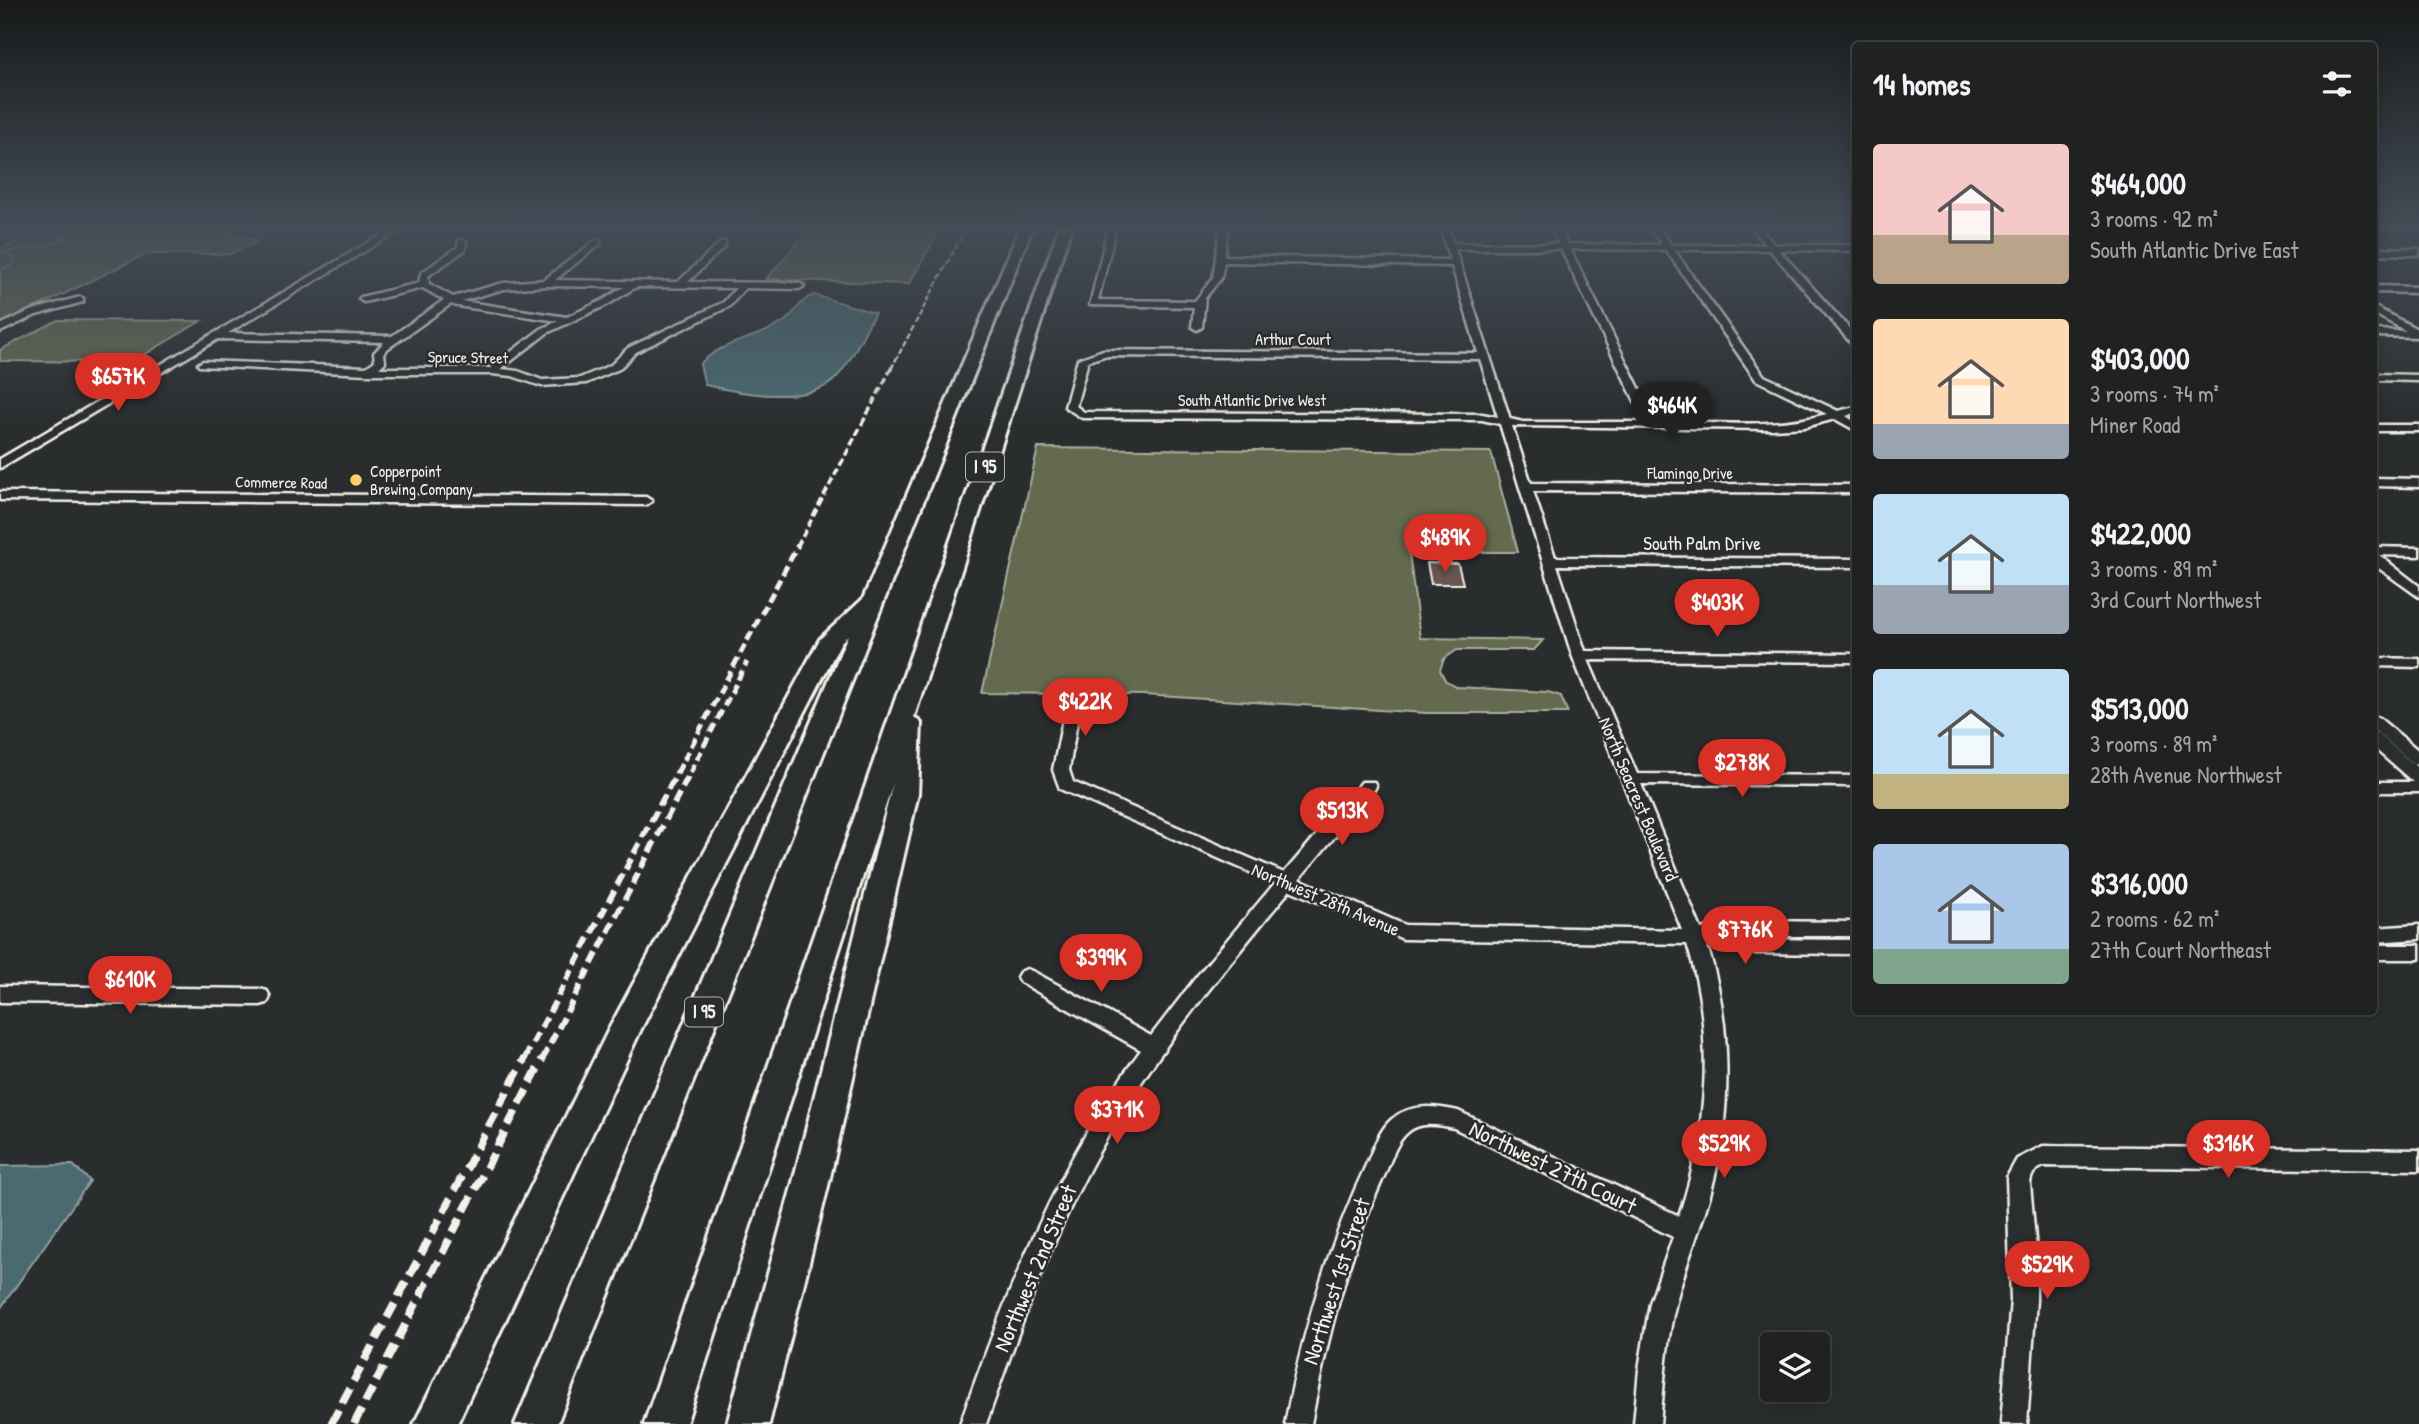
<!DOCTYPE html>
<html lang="en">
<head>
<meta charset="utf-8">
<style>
  :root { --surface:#202222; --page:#2d2f2f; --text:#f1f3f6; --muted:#a2a4a5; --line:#3d3f40; --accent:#d93025 }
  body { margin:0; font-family:"Patrick Hand",sans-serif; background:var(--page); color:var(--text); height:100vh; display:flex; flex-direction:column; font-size:26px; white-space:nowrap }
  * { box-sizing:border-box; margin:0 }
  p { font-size:23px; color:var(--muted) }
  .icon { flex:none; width:38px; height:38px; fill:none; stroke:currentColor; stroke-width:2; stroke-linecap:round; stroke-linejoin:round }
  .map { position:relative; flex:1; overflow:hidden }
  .drawer { position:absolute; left:1852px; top:42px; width:525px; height:973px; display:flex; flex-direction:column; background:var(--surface); border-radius:7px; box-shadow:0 4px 18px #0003,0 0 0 2px var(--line) }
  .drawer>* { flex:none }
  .tools { position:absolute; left:1760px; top:1332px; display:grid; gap:14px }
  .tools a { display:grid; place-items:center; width:70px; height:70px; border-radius:7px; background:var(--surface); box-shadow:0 4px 18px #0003,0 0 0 2px var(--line); font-size:35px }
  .price { position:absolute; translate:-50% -60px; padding:0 16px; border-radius:24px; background:var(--accent); color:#fff; font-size:23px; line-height:46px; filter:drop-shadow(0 2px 4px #0008) }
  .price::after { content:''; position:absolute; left:50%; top:42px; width:21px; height:16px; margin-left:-10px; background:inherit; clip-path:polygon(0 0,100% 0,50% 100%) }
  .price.current { background:#222; color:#fff }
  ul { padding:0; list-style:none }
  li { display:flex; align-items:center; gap:21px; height:175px; padding:0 21px }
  li span { display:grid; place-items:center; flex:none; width:196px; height:140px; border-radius:7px; color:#555 }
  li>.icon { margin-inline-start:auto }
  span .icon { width:84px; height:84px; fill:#fffc; stroke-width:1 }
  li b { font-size:30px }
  h2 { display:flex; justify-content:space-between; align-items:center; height:84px; padding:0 21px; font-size:30px }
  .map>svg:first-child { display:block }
</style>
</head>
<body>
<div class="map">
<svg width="2419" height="1424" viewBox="0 0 2419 1424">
  <rect width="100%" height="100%" fill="#2a2d2e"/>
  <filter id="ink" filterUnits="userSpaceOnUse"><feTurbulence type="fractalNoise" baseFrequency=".0143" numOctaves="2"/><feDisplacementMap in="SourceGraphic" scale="14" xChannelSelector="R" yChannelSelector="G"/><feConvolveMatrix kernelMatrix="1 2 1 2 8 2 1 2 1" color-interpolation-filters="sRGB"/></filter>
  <g filter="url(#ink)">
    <path fill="#646a50" stroke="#acae9c" stroke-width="2" d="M57 228H216L258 241 230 254H146L0 325V270L11 265 14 257 4 253 20 247H38L66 238 67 230Z
      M819 228 940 230 909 284 766 279 809 230Z
      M58 320 201 321 132 362 0 361V350Z
      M1038 448 1491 452 1518 552H1409L1420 638 1543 640 1534 650H1457L1444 659 1440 670 1445 680 1457 687 1548 692 1561 696 1568 713H1426L1144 695 982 693Z"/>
    <path fill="#4c6a6f" stroke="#8fa09f" stroke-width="2" d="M0 228 67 230 68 234 56 243 4 252 15 258 12 265 0 270V249L24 240 0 238Z
      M814 295 875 313C863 334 852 361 836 378 810 406 739 393 705 385L700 364C723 340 755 340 782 323 796 314 798 301 814 295Z
      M73 1165 90 1181 0 1309V1166Z"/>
    <path fill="#685751" stroke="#f4f1e8" stroke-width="2" d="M1427 563 1458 564 1463 584H1431Z"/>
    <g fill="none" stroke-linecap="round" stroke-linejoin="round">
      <g stroke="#f4f1e8" stroke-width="5">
        <path id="minor" d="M393 228H403L228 333 392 336 444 300 423 288 364 302 359 299 361 297 419 283 421 273 458 247V242L462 239 466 242 465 250 428 276 429 284 453 297 503 283 544 280 597 239 600 240V244L555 280 678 282 722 241 725 242V246L688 282 799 283 804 286 799 289 745 288 730 306 636 352 619 369 586 383 541 386 512 376 492 374H367L199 366 198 364 203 361 366 367 375 361 374 353 384 342 218 339 0 468V459ZM546 286 624 287 603 300 567 317 461 301 504 289ZM636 287 736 288 724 302 628 348 611 365 580 378 542 380 518 371 501 369 547 333 609 304ZM451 304 457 306 558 321 541 329 490 368H379L385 362 384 353 387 349Z
          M1108 228H1116L1098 300 1195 301 1213 278 1220 228H1228L1224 256 1450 260 1440 228H1448L1453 243 1559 244 1551 228H1559L1567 244 1662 245 1651 228H1659L1671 245H1766L1751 228H1759L1775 245H1855V251L1779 250 1855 335V344L1851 343 1770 250H1674L1764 376 1838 411 1855 407V413L1846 416 1855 422V430L1835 419 1805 427 1773 429 1512 426 1531 483 1855 485V493L1533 491 1555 557 1855 559V567L1557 565 1585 651 1855 654V662L1588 660 1637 774 1855 776V786L1641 784 1701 929 1739 921 1855 922V936H1732L1746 939 1855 940V954L1746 953 1707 946C1733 1022 1732 1118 1710 1195 1700 1230 1685 1266 1676 1302 1666 1341 1664 1384 1660 1424H1634L1639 1369 1650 1303 1673 1237 1454 1128C1439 1125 1421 1121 1408 1132 1396 1142 1391 1160 1385 1174 1348 1254 1327 1338 1311 1424H1285C1302 1334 1327 1248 1366 1165 1373 1150 1379 1130 1392 1119 1410 1103 1436 1106 1458 1111L1679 1216C1708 1130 1715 1031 1687 944L1403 939 1290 890C1222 972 1153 1055 1101 1148 1052 1235 1019 1330 986 1424H960C1006 1293 1058 1162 1141 1050L1020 982 1017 977 1020 972 1027 969 1034 972 1151 1036 1197 976 1275 883 1060 789 1053 770 1068 694 1073 692 1081 697 1069 770 1073 782 1284 873 1362 782H1374L1376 786 1374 790 1299 879 1405 925 1682 930 1572 655 1500 424 1482 420 1082 418 1065 407 1078 359 1103 350 1478 353 1452 266 1224 262 1221 278 1205 298 1202 327 1197 330 1192 327 1194 307 1090 305ZM1455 249H1561L1645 422H1523L1510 419ZM1570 249 1666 250 1756 380 1827 414C1773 429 1712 422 1656 422ZM1104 356 1480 359 1498 417 1482 414 1084 412 1076 406 1088 361Z
          M2373 248 2419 249V255L2373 254Z
          M2373 286 2419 287V293L2373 292Z
          M80 297 83 298V302L36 315 0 332V325L30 311Z
          M2373 306 2419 330V337L2373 336V330L2406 331 2373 313Z
          M2373 374 2419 375V381L2373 380Z
          M2373 425H2419V431H2373Z
          M2373 478 2419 479V487L2373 486Z
          M0 492 646 497 652 501 646 505 0 500Z
          M2373 547 2419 548V556L2379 555 2419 586V597L2373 564Z
          M2373 658 2419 659V667L2373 666Z
          M2373 716 2379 718 2419 751V765L2413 764 2373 729Z
          M2373 733 2379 734 2419 769V792H2373V782H2413L2373 747Z
          M2419 925V939L2373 942V928Z
          M2373 945H2419V959H2373Z
          M0 986 260 989 267 991 270 997 267 1003 260 1005 0 1002Z
          M2043 1146 2419 1150V1170L2044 1166C2035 1170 2031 1173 2030 1184L2036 1250V1300L2027 1424H2001L2011 1300 2007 1177 2017 1159Z"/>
      </g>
      <g stroke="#f4f1e8" stroke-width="6">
        <path id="highway" d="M1020 228H1032L557 1424H515L848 635 841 642 641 1029 457 1424H414L609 1029 820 639 863 599Z
          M1059 228H1071L914 717 921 723 918 794 828 1186 769 1424H727L792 1186 893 783 686 1424H644Z"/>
      </g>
      <use href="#minor" fill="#2a2d2e" fill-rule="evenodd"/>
      <use href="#highway" fill="#2a2d2e" fill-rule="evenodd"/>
      <path stroke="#f4f1e8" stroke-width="2.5" stroke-dasharray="6 2.5" stroke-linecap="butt" d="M891 369 966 228"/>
      <path stroke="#f4f1e8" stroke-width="3.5" stroke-dasharray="8 3.5" stroke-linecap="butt" d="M797 547 892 367"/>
      <path stroke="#f4f1e8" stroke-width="5" stroke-dasharray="10 5" stroke-linecap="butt" d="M677 773 798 545
        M690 773 747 662"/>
      <path stroke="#f4f1e8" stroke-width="6" stroke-dasharray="12 6" stroke-linecap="butt" d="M524 1060 678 771
        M542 1060 691 771"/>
      <path stroke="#f4f1e8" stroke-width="8" stroke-dasharray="16 8" stroke-linecap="butt" d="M331 1424 525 1058
        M354 1424 543 1058"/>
    </g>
  </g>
  <linearGradient id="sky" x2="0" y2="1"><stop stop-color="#171919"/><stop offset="0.53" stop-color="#444c57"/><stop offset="1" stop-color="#444c57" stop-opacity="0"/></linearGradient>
  <rect width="2419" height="427" fill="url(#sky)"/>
  <circle fill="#ffd166" stroke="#2a2d2e" stroke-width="2.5" cx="356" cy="480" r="7"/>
  <g text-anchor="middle" stroke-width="5" stroke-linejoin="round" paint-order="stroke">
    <g font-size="16" fill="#f4f1e8" stroke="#2a2d2e">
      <text x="1293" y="345">Arthur Court</text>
      <text transform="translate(468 357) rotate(1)" y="6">Spruce Street</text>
      <text x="1252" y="406">South Atlantic Drive West</text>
      <text x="1690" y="479">Flamingo Drive</text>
      <text transform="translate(281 482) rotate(1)" y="6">Commerce Road</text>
    </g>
    <g font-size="16" fill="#f4f1e8" stroke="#2a2d2e" text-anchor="start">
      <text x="370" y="477">Copperpoint<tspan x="370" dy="18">Brewing Company</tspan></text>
    </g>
    <g fill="#2a2d2e" stroke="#b7b6b0" stroke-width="2">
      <rect x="966" y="452.5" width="38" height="29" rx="5"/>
      <rect x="685" y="997.5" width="38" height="29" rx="5"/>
    </g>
    <g font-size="18" font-weight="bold" fill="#f4f1e8">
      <text x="985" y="473">I 95</text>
      <text x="704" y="1018">I 95</text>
    </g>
    <g font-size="19" fill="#f4f1e8" stroke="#2a2d2e">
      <text x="1702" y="550">South Palm Drive</text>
      <text transform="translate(1639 799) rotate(67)" y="7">North Seacrest Boulevard</text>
      <text transform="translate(1326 899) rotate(23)" y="7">Northwest 28th Avenue</text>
    </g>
    <g font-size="23" fill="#f4f1e8" stroke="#2a2d2e">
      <text transform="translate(1553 1167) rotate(26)" y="8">Northwest 27th Court</text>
      <text transform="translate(1035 1268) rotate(-67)" y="8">Northwest 2nd Street</text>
      <text transform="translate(1336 1281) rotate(-72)" y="8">Northwest 1st Street</text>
    </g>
  </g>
</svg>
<div class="tools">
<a><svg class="icon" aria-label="layers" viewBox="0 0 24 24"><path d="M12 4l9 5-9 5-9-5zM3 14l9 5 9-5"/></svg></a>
</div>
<b class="price" style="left:118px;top:413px">$657K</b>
<b class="price current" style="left:1672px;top:442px">$464K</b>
<b class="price" style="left:1445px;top:574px">$489K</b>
<b class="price" style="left:1717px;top:639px">$403K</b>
<b class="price" style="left:1085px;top:738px">$422K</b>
<b class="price" style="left:1742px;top:799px">$278K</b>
<b class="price" style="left:1342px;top:847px">$513K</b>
<b class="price" style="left:1745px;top:966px">$776K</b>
<b class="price" style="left:1101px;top:994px">$399K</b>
<b class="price" style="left:130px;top:1016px">$610K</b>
<b class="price" style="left:1117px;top:1146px">$371K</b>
<b class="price" style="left:1724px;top:1180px">$529K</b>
<b class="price" style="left:2228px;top:1180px">$316K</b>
<b class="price" style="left:2047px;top:1301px">$529K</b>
<section class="drawer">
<h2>14 homes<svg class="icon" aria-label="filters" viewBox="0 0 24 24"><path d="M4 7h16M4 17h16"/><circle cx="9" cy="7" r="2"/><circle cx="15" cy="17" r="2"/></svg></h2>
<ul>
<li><span style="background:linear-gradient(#f6c9c9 65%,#b9a48a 0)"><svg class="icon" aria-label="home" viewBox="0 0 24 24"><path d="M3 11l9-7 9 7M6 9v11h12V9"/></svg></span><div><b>$464,000</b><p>3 rooms · 92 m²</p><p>South Atlantic Drive East</p></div></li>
<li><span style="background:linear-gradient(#ffd9b3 75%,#9aa5b1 0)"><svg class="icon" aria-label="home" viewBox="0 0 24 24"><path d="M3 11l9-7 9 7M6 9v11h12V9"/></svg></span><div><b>$403,000</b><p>3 rooms · 74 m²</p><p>Miner Road</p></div></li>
<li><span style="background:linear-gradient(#bfe0f5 65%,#9aa5b1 0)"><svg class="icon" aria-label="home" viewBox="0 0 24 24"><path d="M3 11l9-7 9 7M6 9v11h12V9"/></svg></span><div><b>$422,000</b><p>3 rooms · 89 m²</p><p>3rd Court Northwest</p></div></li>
<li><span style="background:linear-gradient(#bfe0f5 75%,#c2b280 0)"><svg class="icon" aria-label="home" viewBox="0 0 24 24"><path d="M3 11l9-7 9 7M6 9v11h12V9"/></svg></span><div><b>$513,000</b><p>3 rooms · 89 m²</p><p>28th Avenue Northwest</p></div></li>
<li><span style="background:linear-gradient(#a9c7e8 75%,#7fa58c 0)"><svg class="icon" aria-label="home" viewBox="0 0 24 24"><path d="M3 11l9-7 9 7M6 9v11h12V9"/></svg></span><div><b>$316,000</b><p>2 rooms · 62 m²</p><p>27th Court Northeast</p></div></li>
</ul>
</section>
</div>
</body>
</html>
